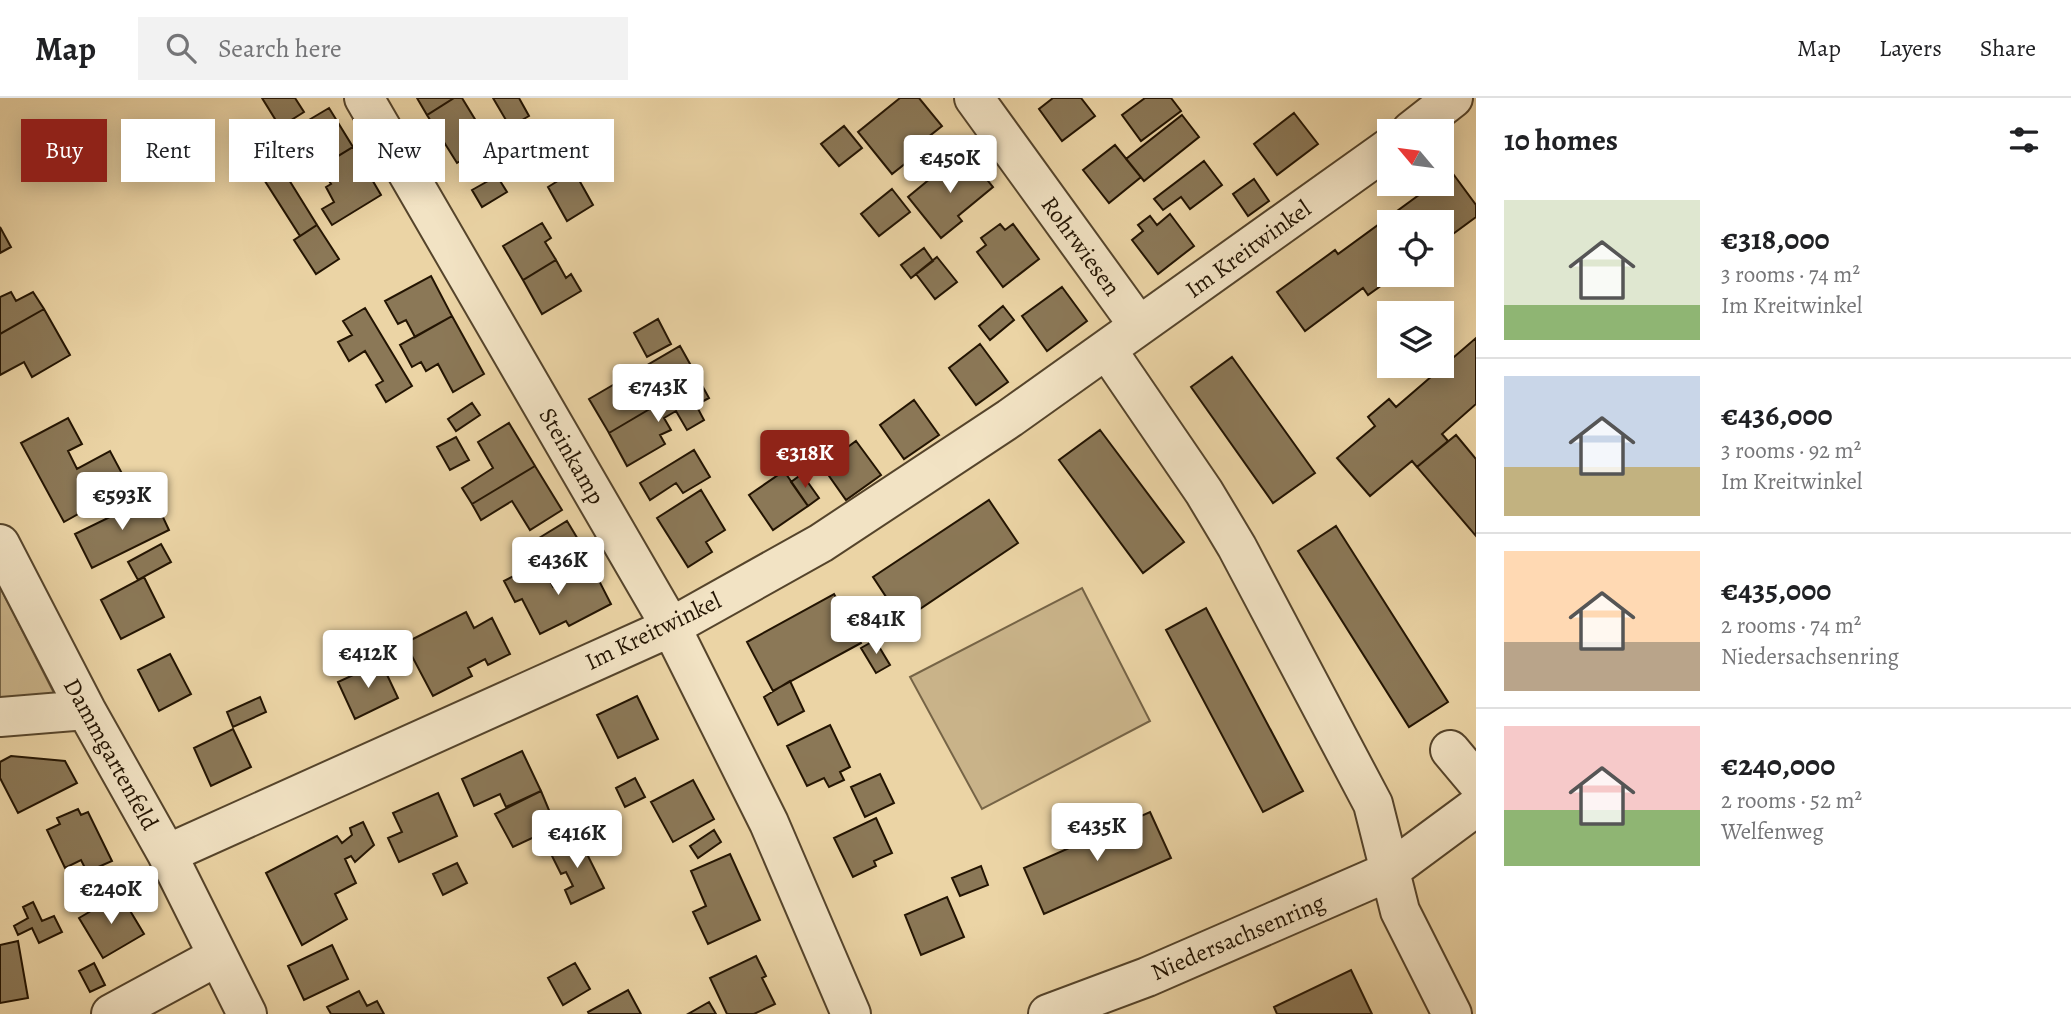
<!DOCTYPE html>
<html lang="en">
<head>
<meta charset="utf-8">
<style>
  :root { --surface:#fff; --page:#f2f2f2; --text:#202124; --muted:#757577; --line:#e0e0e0; --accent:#8f2418 }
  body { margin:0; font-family:Alegreya,serif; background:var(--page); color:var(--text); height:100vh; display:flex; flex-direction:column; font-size:26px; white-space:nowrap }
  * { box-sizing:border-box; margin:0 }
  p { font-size:23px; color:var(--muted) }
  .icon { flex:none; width:38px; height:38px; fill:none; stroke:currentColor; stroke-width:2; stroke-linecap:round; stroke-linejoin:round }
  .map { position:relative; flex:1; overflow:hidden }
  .details { display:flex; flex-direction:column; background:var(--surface); width:595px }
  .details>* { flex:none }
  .banner { position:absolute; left:21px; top:21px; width:665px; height:63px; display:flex; gap:14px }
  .needle { width:46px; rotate:299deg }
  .controls { position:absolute; left:1377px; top:21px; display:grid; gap:14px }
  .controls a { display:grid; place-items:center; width:77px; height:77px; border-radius:0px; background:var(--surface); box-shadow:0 4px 18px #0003; font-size:35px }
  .price { position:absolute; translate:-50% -60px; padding:0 16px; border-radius:7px; background:#fff; color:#222; font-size:23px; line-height:46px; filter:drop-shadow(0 2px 4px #0008) }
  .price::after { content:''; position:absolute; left:50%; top:42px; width:21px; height:16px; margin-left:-10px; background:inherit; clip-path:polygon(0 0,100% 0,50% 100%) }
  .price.current { background:var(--accent); color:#fff }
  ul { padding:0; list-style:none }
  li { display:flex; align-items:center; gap:21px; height:175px; padding:0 28px }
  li+li { border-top:2px solid var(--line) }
  li span { display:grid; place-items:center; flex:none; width:196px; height:140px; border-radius:0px; color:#555 }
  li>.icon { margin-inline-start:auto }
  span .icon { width:84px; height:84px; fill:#fffc; stroke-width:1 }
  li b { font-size:30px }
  h2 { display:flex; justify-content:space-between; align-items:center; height:84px; padding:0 28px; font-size:30px }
  .pill { padding:0 24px; border-radius:0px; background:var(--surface); box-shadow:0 4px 18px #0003; font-size:24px; line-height:63px }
  .pill.current { background:var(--accent); color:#fff }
  header { display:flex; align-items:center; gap:42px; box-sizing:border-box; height:98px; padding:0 35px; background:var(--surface); border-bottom:2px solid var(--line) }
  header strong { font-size:33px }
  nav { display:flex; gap:38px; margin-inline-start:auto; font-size:24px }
  .search { width:490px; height:63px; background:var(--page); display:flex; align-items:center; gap:18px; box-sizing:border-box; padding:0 24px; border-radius:0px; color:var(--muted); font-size:26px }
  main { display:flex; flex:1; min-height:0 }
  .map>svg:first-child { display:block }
</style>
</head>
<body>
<header>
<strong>Map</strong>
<div class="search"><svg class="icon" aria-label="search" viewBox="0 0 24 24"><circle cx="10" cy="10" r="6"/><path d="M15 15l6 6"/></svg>Search here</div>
<nav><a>Map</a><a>Layers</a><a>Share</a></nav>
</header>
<main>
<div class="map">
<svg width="1476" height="916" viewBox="0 0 1476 916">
  <rect width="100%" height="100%" fill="#ebd4a5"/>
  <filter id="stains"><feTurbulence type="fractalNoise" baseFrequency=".00286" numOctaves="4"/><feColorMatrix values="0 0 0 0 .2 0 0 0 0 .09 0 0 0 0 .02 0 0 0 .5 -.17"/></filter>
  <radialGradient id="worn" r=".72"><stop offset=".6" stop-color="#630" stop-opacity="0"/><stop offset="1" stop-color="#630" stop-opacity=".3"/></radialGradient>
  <path fill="#c9b389" stroke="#766446" stroke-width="2" d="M0 489 56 599 0 604Z
    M1082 490 1150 623 982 711 910 579Z"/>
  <path fill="#8b7857" stroke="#231402" stroke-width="2" d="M262 0H295L304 14 280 29Z
    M417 0H454L427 17Z
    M454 0H462L481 31 487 27 496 41 457 65 427 17Z
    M493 0H519L529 18 510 29Z
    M900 0H919L942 28 917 48 921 53 892 76 858 34Z
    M1053 0H1081L1095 18 1062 43 1039 11Z
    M1145 0H1171L1181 13 1141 43 1122 17Z
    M329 10 353 49 304 79 292 59 304 52 292 32Z
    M1294 15 1318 46 1277 77 1254 46Z
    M1182 17 1199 39 1144 83 1126 61Z
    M844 28 862 50 839 68 821 46Z
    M1115 47 1141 79 1109 105 1083 72Z
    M353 49 381 97 332 127 322 111 334 104 326 89 331 86 320 69Z
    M968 58 993 89 958 118 962 123 941 140 908 99 954 61 958 65Z
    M1204 63 1222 87 1190 111 1181 99 1163 112 1154 101Z
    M281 69 317 127 300 138 263 80Z
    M574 73 593 107 567 123 548 89Z
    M1451 73 1476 107V119L1442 144V124H1390V177H1396L1368 197 1363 190 1305 233 1277 194 1335 152 1338 156 1434 86H1442V80Z
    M497 78 507 94 482 109 472 92Z
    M1254 81 1269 103 1248 118 1233 96Z
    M892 91 910 114 879 138 861 116Z
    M1170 116 1194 148 1158 176 1132 142 1143 133 1138 127 1150 118 1157 127Z
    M542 125 551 140 545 144 556 162 523 182 503 148Z
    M1000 126 1005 132 1013 126 1039 161 1003 189 977 154 986 147 981 140Z
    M317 127 339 161 316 176 294 142Z
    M0 129 11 149 0 155Z
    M924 150 933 163 911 180 901 167Z
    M937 159 957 184 935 201 916 176Z
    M556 162 566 180 571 176 581 193 542 216 523 182Z
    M431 178 452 218 415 239 406 222 398 226 385 203Z
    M1062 189 1087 223 1047 253 1022 218Z
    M11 194 16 203 33 194 44 211 0 236V199Z
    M1003 208 1014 222 990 242 979 228Z
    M365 210 412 288 386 304 376 287 383 283 365 253 349 263 338 244 352 237 343 223Z
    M44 211 70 257 32 279 24 264 0 277V236Z
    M452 218 484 276 453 294 438 266 426 273 421 264 412 269 400 247Z
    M658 221 671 246 647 259 634 235Z
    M1476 240V306L1442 336 1448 343 1417 369 1412 363 1370 398 1337 360 1375 328 1368 319 1389 301 1396 309Z
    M980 246 1008 284 976 307 949 270Z
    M680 248 699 282 609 335 589 301Z
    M1232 259 1315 375 1273 405 1191 289Z
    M699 282 709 300 696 307 704 322 687 332 676 313 664 320 671 332 660 337 665 346 627 368 609 335Z
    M914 302 939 337 904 361 880 327Z
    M472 305 480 317 456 333 448 321Z
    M68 320 82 346 68 353 77 371 110 353 126 383 94 401 96 406 64 424 21 345Z
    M509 325 535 368 472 406 462 390 493 370 478 344Z
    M1100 332 1184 444 1143 475 1059 362Z
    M1456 337 1476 361V438L1417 369Z
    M456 339 469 362 450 372 437 349Z
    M856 343 881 377 846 402 822 368Z
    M694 352 710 379 683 395 676 385 650 402 640 385Z
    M535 368 562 412 530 432 512 403 481 422 472 406Z
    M784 373 808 408 773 432 749 397Z
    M802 376 819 400 808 408 791 384Z
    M701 392 725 432 706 444 712 454 688 469 657 420Z
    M153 398 169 432 92 470 75 436Z
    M989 402 1018 445 902 523 873 479Z
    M567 423 579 443 551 460 539 440Z
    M1336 428 1448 604 1409 629 1298 453Z
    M161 446 171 464 138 482 128 464Z
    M541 464 553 489 592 469 611 506 569 528 566 523 540 536 522 501 515 504 504 483Z
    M144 479 164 519 121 541 101 502Z
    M834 496 861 545 773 593 747 544Z
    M1206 510 1303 693 1263 714 1166 532Z
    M466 514 474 530 492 520 510 556 488 567 485 561 468 570 472 578 433 598 405 545Z
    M875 542 890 567 876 575 861 550Z
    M170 556 191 596 159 613 138 572Z
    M381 564 398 600 355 621 338 584Z
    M790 583 804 613 778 627 764 599Z
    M637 598 658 641 618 660 597 617Z
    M260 599 266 614 233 629 227 614Z
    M830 627 850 669 840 674 844 682 829 689 824 680 807 688 787 648Z
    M233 631 251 669 211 688 194 650Z
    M522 653 541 693 506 709 500 696 474 708 462 681Z
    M11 658 65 663 77 685 18 715 0 680V664Z
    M880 676 894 705 865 719 851 689Z
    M635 680 645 699 625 709 616 690Z
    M693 682 714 721 673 744 651 704Z
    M541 693 556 729 513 749 495 716Z
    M438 695 457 738 399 764 388 740 402 734 393 715Z
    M78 711 81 717 88 714 112 763 87 774 81 762 65 770 47 732 60 726 57 720Z
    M1150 714 1171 760 1044 816 1024 770Z
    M876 720 892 755 874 763 876 768 853 779 834 740Z
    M363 724 374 747 355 764 351 758 345 761 356 785 335 796 347 821 302 847 266 775 337 738 342 745 352 737 350 730Z
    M714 732 721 744 698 760 690 748Z
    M579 740 604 790 571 806 565 792 573 788 566 774 561 776 550 754Z
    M730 756 760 822 708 846 693 814 706 808 691 773Z
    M457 765 467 785 443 797 433 776Z
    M981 768 988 787 960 798 952 780Z
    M120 796 144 836 103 860 79 820Z
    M947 799 964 839 921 857 905 817Z
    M33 804 42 823 54 818 62 834 39 845 32 830 18 837 14 828 28 820 23 809Z
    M18 843 28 900 0 905V847Z
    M332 847 348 881 304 902 288 868Z
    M756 858 766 878 762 880 775 906 754 916H727L710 880Z
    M94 865 105 887 90 894 79 873Z
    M575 865 590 891 563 907 548 880Z
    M1351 872 1372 916H1277L1274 909Z
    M628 892 641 916H589L588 914Z
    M359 893 367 908 377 903 384 916H331L327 909Z
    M709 904 716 916H688Z"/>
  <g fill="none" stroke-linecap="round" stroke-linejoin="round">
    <g stroke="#55442b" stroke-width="42">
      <path id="minor" d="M364 0 671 529 769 725 851 916
        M974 0 1139 228
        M1411 33 1453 0
        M1107 252 1204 394 1237 449 1373 706 1400 813 1452 916
        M0 446 86 612 167 756 247 916
        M0 619 86 612
        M1450 652 1476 683
        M167 756 671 529 821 445 1010 320 1390 49
        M111 916 218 858
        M1048 916 1147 879 1388 774 1476 709"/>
    </g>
    <use href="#minor" stroke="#f2e3c4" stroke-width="38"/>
  </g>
  <g text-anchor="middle" stroke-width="6" stroke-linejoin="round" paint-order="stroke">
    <g font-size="24" fill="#231402" stroke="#f2e3c4">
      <text transform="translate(1081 148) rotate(54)" y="8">Rohrwiesen</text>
      <text transform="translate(1248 151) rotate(-36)" y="8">Im Kreitwinkel</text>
      <text transform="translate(572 358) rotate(60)" y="8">Steinkamp</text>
      <text transform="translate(653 533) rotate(-26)" y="8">Im Kreitwinkel</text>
      <text transform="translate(111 656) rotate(61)" y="8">Dammgartenfeld</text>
      <text transform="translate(1238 839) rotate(-23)" y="8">Niedersachsenring</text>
    </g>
  </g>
  <rect width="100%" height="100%" filter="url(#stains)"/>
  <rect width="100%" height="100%" fill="url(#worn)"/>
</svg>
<div class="controls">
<a><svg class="needle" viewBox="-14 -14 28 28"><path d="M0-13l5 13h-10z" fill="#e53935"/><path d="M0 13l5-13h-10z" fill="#757577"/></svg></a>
<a><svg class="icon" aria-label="locate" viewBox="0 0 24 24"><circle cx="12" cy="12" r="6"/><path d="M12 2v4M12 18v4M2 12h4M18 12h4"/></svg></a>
<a><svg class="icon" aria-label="layers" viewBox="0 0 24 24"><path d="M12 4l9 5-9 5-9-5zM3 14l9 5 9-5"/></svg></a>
</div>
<b class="price" style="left:950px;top:97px">€450K</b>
<b class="price" style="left:658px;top:326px">€743K</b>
<b class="price current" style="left:805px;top:392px">€318K</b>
<b class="price" style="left:122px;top:434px">€593K</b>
<b class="price" style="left:558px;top:499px">€436K</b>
<b class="price" style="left:876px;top:558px">€841K</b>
<b class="price" style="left:368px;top:592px">€412K</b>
<b class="price" style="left:1097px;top:765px">€435K</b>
<b class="price" style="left:577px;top:772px">€416K</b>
<b class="price" style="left:111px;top:828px">€240K</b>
<div class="banner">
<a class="pill current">Buy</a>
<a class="pill">Rent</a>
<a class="pill">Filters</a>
<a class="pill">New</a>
<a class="pill">Apartment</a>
</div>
</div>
<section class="details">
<h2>10 homes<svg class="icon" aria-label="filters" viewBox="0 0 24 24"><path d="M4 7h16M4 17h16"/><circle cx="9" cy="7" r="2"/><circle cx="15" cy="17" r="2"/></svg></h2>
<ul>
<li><span style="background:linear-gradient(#dfe7d0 75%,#8fb573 0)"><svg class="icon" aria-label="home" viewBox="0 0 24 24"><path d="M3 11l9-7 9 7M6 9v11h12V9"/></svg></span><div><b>€318,000</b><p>3 rooms · 74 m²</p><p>Im Kreitwinkel</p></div></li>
<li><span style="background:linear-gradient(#c9d6e8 65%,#c2b280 0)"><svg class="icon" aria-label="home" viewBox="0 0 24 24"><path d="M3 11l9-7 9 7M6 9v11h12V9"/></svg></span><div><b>€436,000</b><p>3 rooms · 92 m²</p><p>Im Kreitwinkel</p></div></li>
<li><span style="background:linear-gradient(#ffd9b3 65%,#b9a48a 0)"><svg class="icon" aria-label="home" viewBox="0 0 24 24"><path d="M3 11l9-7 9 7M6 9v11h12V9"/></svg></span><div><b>€435,000</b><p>2 rooms · 74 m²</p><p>Niedersachsenring</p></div></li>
<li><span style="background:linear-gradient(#f6c9c9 60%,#8fb573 0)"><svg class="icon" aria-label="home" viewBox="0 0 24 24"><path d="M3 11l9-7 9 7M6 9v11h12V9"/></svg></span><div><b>€240,000</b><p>2 rooms · 52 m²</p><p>Welfenweg</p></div></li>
</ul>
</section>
</main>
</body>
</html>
